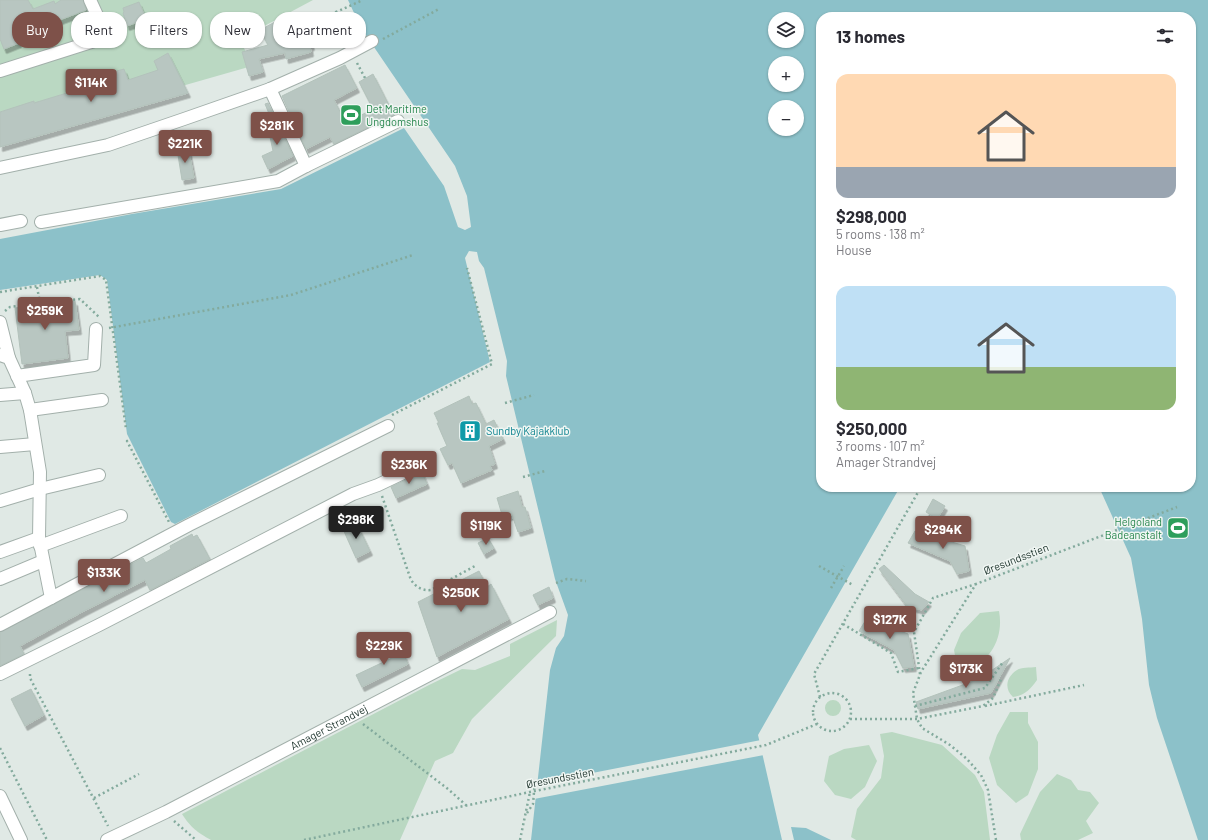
<!DOCTYPE html>
<html lang="en">
<head>
<meta charset="utf-8">
<style>
  :root { --surface:#fff; --page:#f7f7f7; --text:#2b2b33; --muted:#7c7c81; --accent:#7e5149 }
  body { margin:0; font-family:Barlow,sans-serif; background:var(--page); color:var(--text); height:100vh; display:flex; flex-direction:column; font-size:15px; white-space:nowrap }
  * { box-sizing:border-box; margin:0 }
  p { font-size:13px; color:var(--muted) }
  .icon { flex:none; width:22px; height:22px; fill:none; stroke:currentColor; stroke-width:2; stroke-linecap:round; stroke-linejoin:round }
  .map { position:relative; flex:1; overflow:hidden }
  .panel { position:absolute; left:816px; top:12px; width:380px; height:480px; display:flex; flex-direction:column; background:var(--surface); border-radius:16px; box-shadow:0 1px 3px #0004 }
  .panel>* { flex:none }
  .hud { position:absolute; left:12px; top:12px; width:380px; height:36px; display:flex; gap:8px }
  .tools { position:absolute; left:768px; top:12px; display:grid; gap:8px }
  .tools a { display:grid; place-items:center; width:36px; height:36px; border-radius:50%; background:var(--surface); box-shadow:0 1px 3px #0004; font-size:20px }
  .price { position:absolute; translate:-50% -34px; padding:0 9px; border-radius:4px; background:var(--accent); color:#fff; font-size:13px; line-height:26px; filter:drop-shadow(0 1px 2px #0008) }
  .price::after { content:''; position:absolute; left:50%; top:24px; width:12px; height:9px; margin-left:-6px; background:inherit; clip-path:polygon(0 0,100% 0,50% 100%) }
  .price.current { background:#222; color:#fff }
  ul { padding:0; list-style:none }
  li { display:grid; align-content:center; gap:8px; height:212px; padding:0 20px }
  li span { display:grid; place-items:center; height:124px; border-radius:12px; color:#555 }
  li>.icon { margin-inline-start:auto }
  span .icon { width:72px; height:72px; fill:#fffc; stroke-width:1 }
  li b { font-size:17px }
  h2 { display:flex; justify-content:space-between; align-items:center; height:48px; padding:0 20px; font-size:17px }
  .tag { padding:0 14px; border-radius:16px; background:var(--surface); box-shadow:0 1px 3px #0004; font-size:14px; line-height:36px }
  .tag.current { background:var(--accent); color:#fff }
  .map>svg:first-child { display:block }
</style>
</head>
<body>
<div class="map">
<svg width="1208" height="840" viewBox="0 0 1208 840">
  <defs>
    <filter id="shadow"><feDropShadow dx="2.5" dy="4.5" stdDeviation="0" flood-color="#0004"/></filter>
  </defs>
  <rect width="100%" height="100%" fill="#e0e9e5"/>
  <path fill="#bad8c2" d="M0 0H313L240 39 252 66 0 138Z
    M999 611C1004 637 991 662 965 670L957 666 954 650 961 633 980 613Z
    M557 620 556 636 472 719 453 753 435 761 400 840H211C197 832 191 828 182 814L429 685 462 669 475 670 510 656V644Z
    M1036 667 1037 680C1030 690 1025 695 1013 697 1004 689 1006 677 1017 670 1021 667 1030 668 1036 667Z
    M825 708a8 8 0 1 1 16 0a8 8 0 1 1-16 0Z
    M1010 712H1028V723L1038 742V769L1028 795 1016 803 997 785 989 758 997 735Z
    M892 732 942 745 975 775 984 792 990 840H856L851 837 857 809 881 778 884 756 880 734Z
    M869 745 877 761 865 787 851 799 835 795 824 781 829 756 844 749Z
    M1057 774 1071 780 1078 790 1090 792 1099 803 1086 821 1093 833 1078 840H1021L1020 834 1040 792Z"/>
  <path fill="#8cc1c9" fill-rule="evenodd" d="M348 0H1208V840H1198L1157 718 1149 685 1142 619 1131 558 1099 487H1191V17H821V487H900L758 735 782 840H531L550 670 556 648 564 636 568 615 555 579 506 376 507 361 484 268 479 261 477 252 469 251 465 258 490 362 175 524 171 522 127 434 107 280 100 275 0 290V239L132 214 281 189 404 128 444 186 458 227 465 230 471 227 467 196 455 166 361 28ZM775 19H797V41H775ZM775 63H797V85H775ZM775 107H797V129H775Z
    M791 827 806 828 831 840H794Z"/>
  <path fill="#e0e9e5" d="M761 740 764 755 534 799 536 784Z"/>
  <path fill="#b8c6c1" stroke="#b3c2bb" filter="url(#shadow)" d="M0 0H28L33 9 54 1 55 4 61 0H83L86 10 49 24 48 21 16 33 19 43 4 49 0 39Z
    M139 2 146 19 127 26 123 13 124 12 123 8Z
    M292 13 302 34 308 32 312 46H310L311 52 286 59 285 53 259 59 263 72 249 76 242 52 268 45 260 30Z
    M168 53 188 93 0 147V112L34 101V103L93 85 92 82 114 76 113 72 124 69 128 80 158 70 154 61Z
    M345 65 357 88 334 100 346 123 373 109 359 82 373 74 394 115 334 144 330 137 306 149 282 96Z
    M268 103 293 156 268 169 262 156 273 151 270 137 278 135 265 104Z
    M188 147 194 178 182 180 177 149Z
    M75 301 79 330 65 331 68 358 22 364 15 308Z
    M469 396 472 404 476 403 486 424 494 420 503 439 489 446 495 464 490 466 492 470 461 483 452 463 448 465 440 449 447 446 437 423H439L434 413Z
    M422 472 427 484 396 498 391 487Z
    M518 491 522 507H525L531 528 518 532 512 515 503 518 497 498Z
    M933 499 945 506 937 519 926 512Z
    M356 522 370 551 356 558 343 529Z
    M915 531 965 546 969 571 957 574 950 561 908 543Z
    M192 534 193 537 197 535 210 559 150 590 145 580 84 611 20 646 24 654 0 666V632L143 558 146 563 171 549 170 546Z
    M488 538 494 548 484 554 478 543Z
    M884 565 915 594 929 602 922 610 907 606 879 569Z
    M479 571 487 587 491 584 509 619 437 657 418 602Z
    M549 587 553 598 538 605 533 595Z
    M867 618 908 634 914 667 903 668 894 650 859 631Z
    M398 641 408 664 362 687 356 675 392 658 386 646Z
    M1010 658 991 693 918 709 916 702 979 679Z
    M31 689 44 715 25 726 11 699Z"/>
  <g fill="none" stroke-linecap="round" stroke-linejoin="round">
    <g stroke="#a3b0ab" stroke-width="14">
      <g id="minor">
        <path d="M0 71 107 37 90 0"/>
        <path d="M306 166 398 121"/>
        <path d="M0 168 108 145 184 119 270 89 340 58 372 41"/>
        <path d="M41 222 278 181 306 166 270 89"/>
        <path d="M0 225 21 221"/>
        <path d="M0 322 9 358"/>
        <path d="M0 355 9 358 25 393 30 410 40 472 39 538 51 598"/>
        <path d="M17 376 94 365 96 329"/>
        <path d="M0 395 25 393"/>
        <path d="M30 410 102 400"/>
        <path d="M0 447 35 444"/>
        <path d="M0 501 40 489 99 475"/>
        <path d="M40 546 121 516"/>
        <path d="M0 552 39 538"/>
        <path d="M0 579 43 561"/>
        <path d="M0 625 189 525 388 426"/>
        <path d="M0 674 99 625 353 494 378 485 426 462"/>
        <path d="M0 796 21 840"/>
        <path id="s1" d="M107 840 166 812 550 612"/>
      </g>
    </g>
    <path stroke="#83aa9d" stroke-width="2.5" stroke-dasharray="2 3" stroke-linecap="butt" d="M383 39 439 9
      M342 44 338 34 342 30 336 12 363 0
      M357 63 365 78
      M37 287 40 303
      M0 292 100 276 106 280 126 429
      M5 311 10 307 80 299 99 317
      M109 328 291 295 413 255
      M505 403 534 395
      M392 415 492 364 467 268
      M128 441H127L169 522
      M523 477 545 471
      M382 496 411 580C416 587 422 591 431 590L475 566
      M819 566 853 585
      M556 583 567 579 586 581
      M831 588 844 566
      M843 624 891 653 898 672 919 668
      M30 674V678L108 826
      M920 674 914 632 933 598 976 584
      M813 712a19 19 0 1 1 38 0a19 19 0 1 1-38 0Z
      M820 697 814 674 921 487
      M915 706 985 688 1003 662
      M985 706 1084 685
      M850 719H917L983 706 993 698 1002 677
      M363 724 448 789 467 806
      M0 748 47 840
      M94 798 139 774
      M527 813 533 804 535 780
      M174 821 196 840
      M304 840 530 792 766 745 817 724
      M520 840 530 792
      M996 840 988 790 981 775 967 759 950 745 922 728 917 719 913 693 921 672 976 584 1177 507"/>
    <use href="#minor" stroke="#fff" stroke-width="12"/>
  </g>
  <defs>
    <g id="stadium-square" transform="scale(1.15)"><rect x="-9" y="-9" width="18" height="18" rx="4" fill="#2e9e5b" stroke="#f0f6f3"/><path d="M0-5a6.5 5 0 1 0 0 10a6.5 5 0 1 0 0-10ZM-3.5-1.8h7v3.6h-7Z" fill="#fff"/></g>
    <g id="building-square" transform="scale(1.15)"><rect x="-9" y="-9" width="18" height="18" rx="4" fill="#0f9aa8" stroke="#f0f6f3"/><path d="M-4-6H4V6H1V3H-1V6H-4ZM-2.5-4.3h1.7v1.8h-1.7ZM.8-4.3h1.7v1.8H.8ZM-2.5-1h1.7V.8h-1.7ZM.8-1h1.7V.8H.8Z" fill="#fff"/></g>
  </defs>
  <g fill-rule="evenodd">
    <use href="#stadium-square" x="351" y="115"/>
    <use href="#building-square" x="470" y="431"/>
    <use href="#stadium-square" x="1178" y="528"/>
  </g>
  <g text-anchor="middle" stroke-width="3" stroke-linejoin="round" paint-order="stroke">
    <g font-size="11" fill="#27864d" stroke="#f0f6f3" text-anchor="start">
      <text x="366" y="113">Det Maritime<tspan x="366" dy="13">Ungdomshus</tspan></text>
      <text x="1162" y="526" text-anchor="end">Helgoland<tspan x="1162" dy="13">Badeanstalt</tspan></text>
    </g>
    <g font-size="11" fill="#0d838f" stroke="#f0f6f3" text-anchor="start">
      <text x="486" y="435">Sundby Kajakklub</text>
    </g>
    <g font-size="11" fill="#223831" stroke="#f0f6f3">
      <text transform="translate(1016 559) rotate(-21)" y="4">Øresundsstien</text>
      <text dy="4" stroke="none"><textPath href="#s1" startOffset="249">Amager Strandvej</textPath></text>
      <text transform="translate(560 778) rotate(-11)" y="4">Øresundsstien</text>
    </g>
  </g>
</svg>
<div class="tools">
<a><svg class="icon" aria-label="layers" viewBox="0 0 24 24"><path d="M12 4l9 5-9 5-9-5zM3 14l9 5 9-5"/></svg></a>
<a>+</a>
<a>−</a>
</div>
<b class="price" style="left:91px;top:103px">$114K</b>
<b class="price" style="left:277px;top:146px">$281K</b>
<b class="price" style="left:185px;top:164px">$221K</b>
<b class="price" style="left:45px;top:331px">$259K</b>
<b class="price" style="left:409px;top:485px">$236K</b>
<b class="price current" style="left:356px;top:540px">$298K</b>
<b class="price" style="left:486px;top:546px">$119K</b>
<b class="price" style="left:943px;top:550px">$294K</b>
<b class="price" style="left:104px;top:593px">$133K</b>
<b class="price" style="left:461px;top:613px">$250K</b>
<b class="price" style="left:890px;top:640px">$127K</b>
<b class="price" style="left:384px;top:666px">$229K</b>
<b class="price" style="left:966px;top:689px">$173K</b>
<div class="hud">
<a class="tag current">Buy</a>
<a class="tag">Rent</a>
<a class="tag">Filters</a>
<a class="tag">New</a>
<a class="tag">Apartment</a>
</div>
<section class="panel">
<h2>13 homes<svg class="icon" aria-label="filters" viewBox="0 0 24 24"><path d="M4 7h16M4 17h16"/><circle cx="9" cy="7" r="2"/><circle cx="15" cy="17" r="2"/></svg></h2>
<ul>
<li><span style="background:linear-gradient(#ffd9b3 75%,#9aa5b1 0)"><svg class="icon" aria-label="home" viewBox="0 0 24 24"><path d="M3 11l9-7 9 7M6 9v11h12V9"/></svg></span><div><b>$298,000</b><p>5 rooms · 138 m²</p><p>House</p></div></li>
<li><span style="background:linear-gradient(#bfe0f5 65%,#8fb573 0)"><svg class="icon" aria-label="home" viewBox="0 0 24 24"><path d="M3 11l9-7 9 7M6 9v11h12V9"/></svg></span><div><b>$250,000</b><p>3 rooms · 107 m²</p><p>Amager Strandvej</p></div></li>
</ul>
</section>
</div>
</body>
</html>
